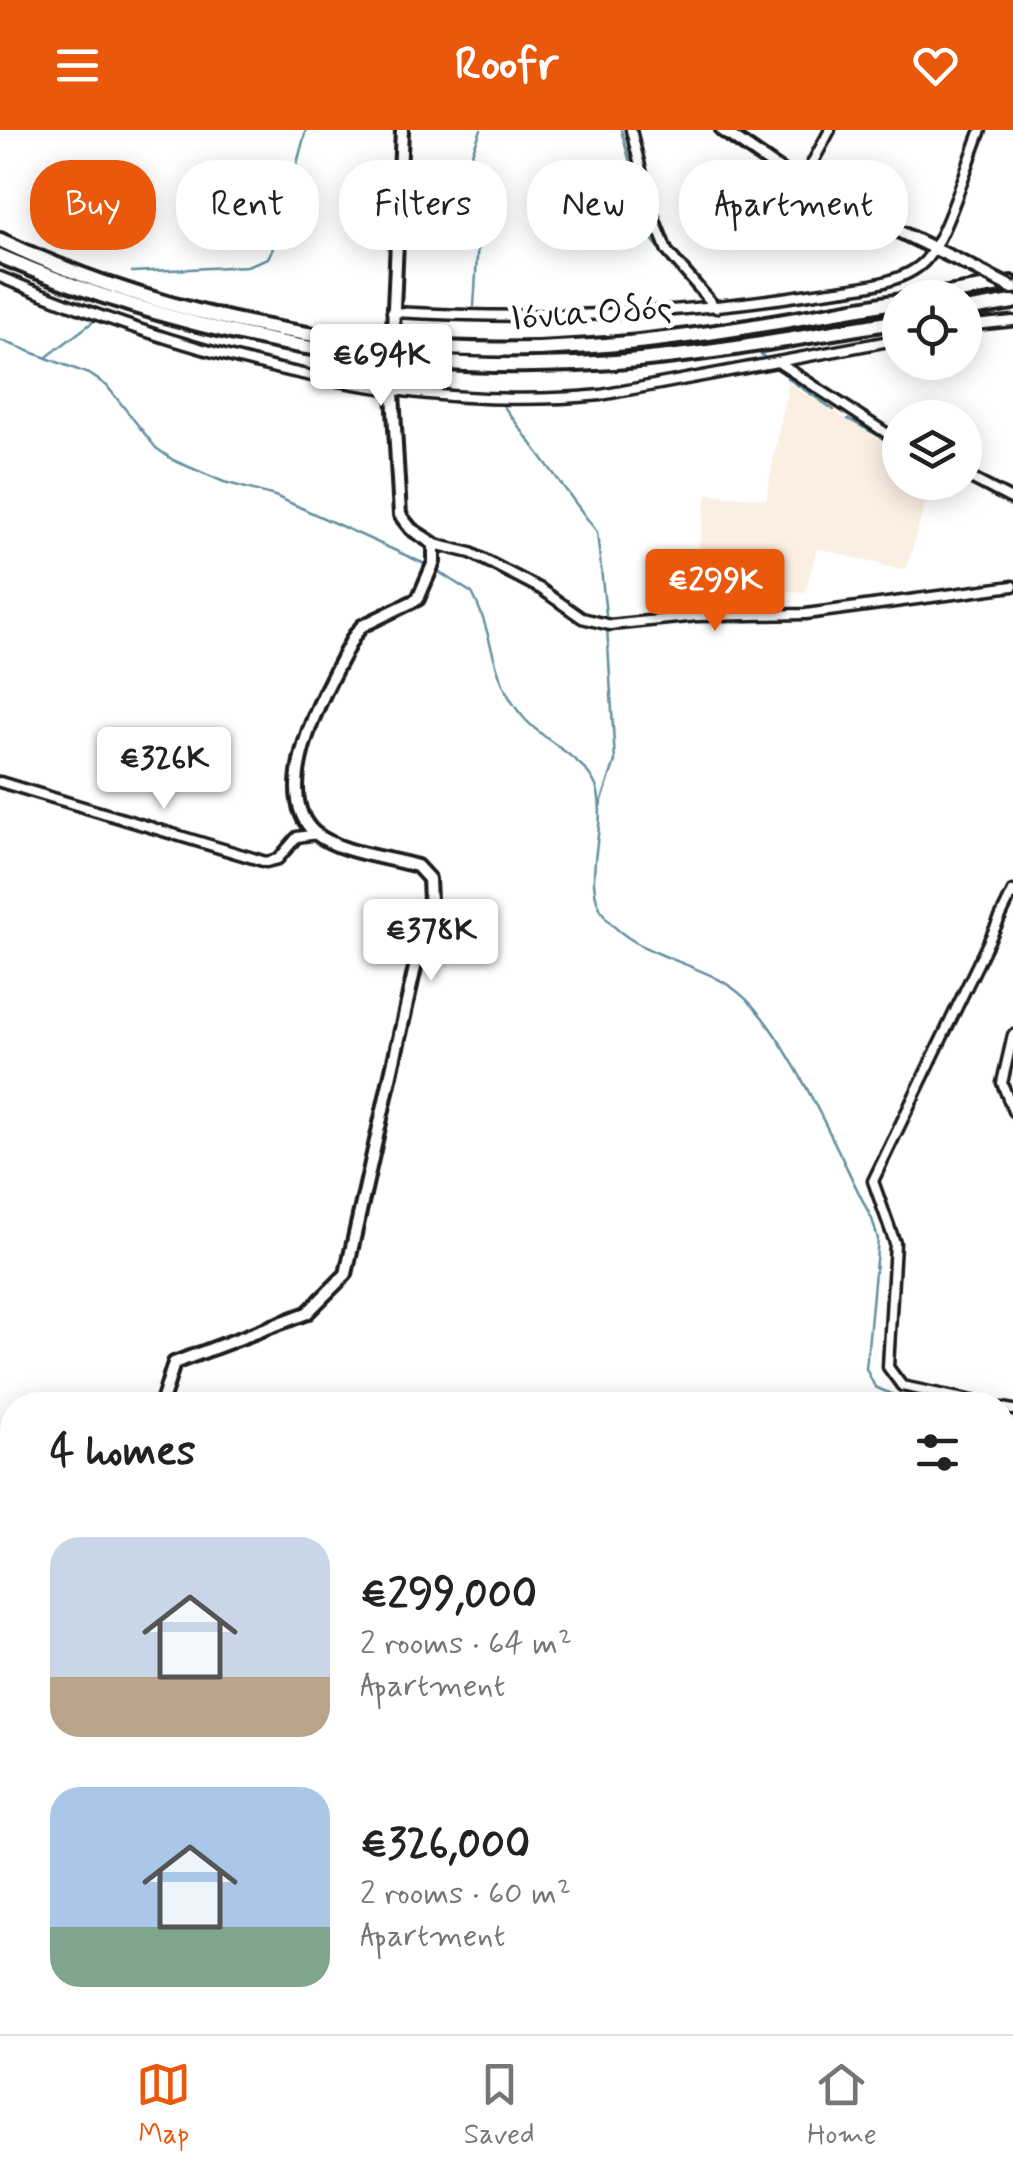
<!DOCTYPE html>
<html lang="en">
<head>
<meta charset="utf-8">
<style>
  :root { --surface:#fff; --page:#f2f2f2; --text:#222; --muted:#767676; --line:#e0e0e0; --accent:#ea580c }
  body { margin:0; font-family:Mynerve,sans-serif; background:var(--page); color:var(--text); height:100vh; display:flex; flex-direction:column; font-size:38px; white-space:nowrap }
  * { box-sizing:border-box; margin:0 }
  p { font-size:32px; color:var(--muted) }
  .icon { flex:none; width:55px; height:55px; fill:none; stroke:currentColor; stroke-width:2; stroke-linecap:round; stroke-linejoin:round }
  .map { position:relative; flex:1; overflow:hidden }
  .details { position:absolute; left:0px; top:1262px; width:1015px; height:642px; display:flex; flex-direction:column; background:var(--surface); border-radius:40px 40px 0 0; box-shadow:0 5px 25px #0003 }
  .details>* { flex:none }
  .banner { position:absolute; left:30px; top:30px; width:955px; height:90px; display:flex; gap:20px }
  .tools { position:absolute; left:882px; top:150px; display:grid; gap:20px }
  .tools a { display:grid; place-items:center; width:100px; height:100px; border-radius:50%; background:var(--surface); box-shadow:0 5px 25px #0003; font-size:50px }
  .price { position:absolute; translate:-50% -85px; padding:0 22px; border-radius:10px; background:#fff; color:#222; font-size:32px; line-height:65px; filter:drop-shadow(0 2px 5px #0008) }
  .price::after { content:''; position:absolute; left:50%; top:60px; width:30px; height:22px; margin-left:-15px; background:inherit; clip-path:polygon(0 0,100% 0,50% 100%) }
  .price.active { background:var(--accent); color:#fff }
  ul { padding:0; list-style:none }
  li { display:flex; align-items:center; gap:30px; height:250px; padding:0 50px }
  li span { display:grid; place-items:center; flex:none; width:280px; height:200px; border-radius:30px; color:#555 }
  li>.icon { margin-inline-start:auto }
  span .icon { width:120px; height:120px; fill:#fffc; stroke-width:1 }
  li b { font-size:42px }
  h2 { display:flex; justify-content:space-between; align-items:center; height:120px; padding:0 50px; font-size:42px }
  .tag { padding:0 35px; border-radius:40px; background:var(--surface); box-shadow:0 5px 25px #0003; font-size:35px; line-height:90px }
  .tag.active { background:var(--accent); color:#fff }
  header { display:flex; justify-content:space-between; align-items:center; height:130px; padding:0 50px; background:var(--accent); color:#fff; font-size:45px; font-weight:700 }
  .dock { display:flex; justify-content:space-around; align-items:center; height:140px; border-top:2px solid var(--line); background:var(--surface); font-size:28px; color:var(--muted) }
  .dock a { display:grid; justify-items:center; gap:5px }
  .dock .active { color:var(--accent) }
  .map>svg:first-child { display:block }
</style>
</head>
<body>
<header><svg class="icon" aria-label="menu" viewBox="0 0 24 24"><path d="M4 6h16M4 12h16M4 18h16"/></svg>Roofr<svg class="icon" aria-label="heart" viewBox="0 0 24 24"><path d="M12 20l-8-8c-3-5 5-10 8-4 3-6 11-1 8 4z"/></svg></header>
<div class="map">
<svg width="1013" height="1904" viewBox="0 0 1013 1904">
  <rect width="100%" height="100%" fill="#fff"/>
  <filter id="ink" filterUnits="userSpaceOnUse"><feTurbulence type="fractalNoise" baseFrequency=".01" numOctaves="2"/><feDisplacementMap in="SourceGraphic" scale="20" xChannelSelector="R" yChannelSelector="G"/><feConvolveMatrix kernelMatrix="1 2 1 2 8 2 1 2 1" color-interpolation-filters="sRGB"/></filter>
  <g filter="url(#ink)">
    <path fill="#fbefe3" d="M788 253 900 322V352L931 353 907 436 901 440 817 418 805 463 739 454 696 462 693 454 707 364 766 369Z"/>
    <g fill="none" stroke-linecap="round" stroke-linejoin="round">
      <path stroke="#63909e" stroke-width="2.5" d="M621 0 651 108 699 166
        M132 142 247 136 268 128 276 112 306 0
        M474 176 480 78 467 36 481 0
        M0 210 91 245 107 256 156 318 173 330 224 352 275 366 427 435
        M760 223 764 227
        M48 226 94 191
        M787 248 834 280
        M502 274 597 402 606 485
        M848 289 900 318
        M965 350 986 360
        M434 439 472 463C495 505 490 550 524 588 544 612 590 630 598 662 607 702 579 754 606 788 638 827 699 831 738 862 787 900 841 1030 872 1089L878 1109 866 1239 875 1257 917 1275
        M600 676 615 631 607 497
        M1002 1298 1013 1300"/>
      <path stroke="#93def4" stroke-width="9" d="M753 1892 759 1902
        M559 1904 577 1892"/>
      <g stroke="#1c1c1c" stroke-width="15">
        <path id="street" d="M631 0 651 80 667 121 716 178
          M801 54 830 0
          M0 147C185 224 399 285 601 265L900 209
          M392 182C535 190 675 186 816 163 848 158 900 156 924 132 945 111 968 31 981 0
          M965 196 1013 191
          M779 233 900 312
          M965 345 1013 370
          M434 414 471 423 541 459 582 488 610 495 697 486 806 484 1013 456
          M0 652 266 732 278 729 297 707 317 704
          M1013 905 1002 953 1013 981
          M992 1275 902 1256 888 1237 895 1113 873 1051 1013 761
          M1002 1278 1013 1280
          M0 1369 12 1378
          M1002 1690 1013 1676
          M0 1729 12 1731
          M766 1892 773 1904
          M438 1904 442 1892
          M547 1904 566 1892"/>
      </g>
      <g stroke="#1c1c1c" stroke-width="18">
        <path id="secondary" d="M722 0 799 53 964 133
          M393 200 402 0
          M161 1275 174 1233 307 1183 346 1144 430 771 429 749 417 736C386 727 340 723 315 703 266 660 330 551 354 506L362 496 418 469 434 432V414L411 399 400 385 392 245
          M1002 1821 1013 1819
          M148 1904V1892
          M791 1904 810 1892"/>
      </g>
      <g stroke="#1c1c1c" stroke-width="19">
        <path id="primary" d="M0 1380 12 1382
          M1002 1543 1013 1545"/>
      </g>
      <g stroke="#1c1c1c" stroke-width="20">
        <path id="highway" d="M0 110C181 196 392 231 592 216 695 209 798 188 900 171
          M0 126C194 210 403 247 615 232 710 225 806 206 900 191
          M924 168 1011 153
          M965 180 1013 172"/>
      </g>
      <use href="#street" stroke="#fff" stroke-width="8"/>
      <use href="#secondary" stroke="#fff" stroke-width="10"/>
      <use href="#primary" stroke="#fff" stroke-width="11"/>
      <use href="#highway" stroke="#fff" stroke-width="12"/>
      <g stroke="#1c1c1c" stroke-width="18" stroke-linecap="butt">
        <path id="secondary-bridge" d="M964 133 1013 158"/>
      </g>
      <use href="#secondary-bridge" stroke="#fff" stroke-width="10"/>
    </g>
  </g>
  <g text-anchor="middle" stroke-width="10" stroke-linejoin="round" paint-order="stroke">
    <g font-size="35" fill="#1c1c1c" stroke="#fff">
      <text transform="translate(591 182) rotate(-4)" y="12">Ιόνια Οδός</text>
    </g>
  </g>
</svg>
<div class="tools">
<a><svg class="icon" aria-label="locate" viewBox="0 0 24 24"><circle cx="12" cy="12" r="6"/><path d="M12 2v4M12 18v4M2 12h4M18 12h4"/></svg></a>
<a><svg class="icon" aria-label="layers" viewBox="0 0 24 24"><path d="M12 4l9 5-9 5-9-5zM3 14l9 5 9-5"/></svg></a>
</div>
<b class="price" style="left:381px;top:279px">€694K</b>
<b class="price active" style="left:715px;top:504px">€299K</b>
<b class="price" style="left:164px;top:682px">€326K</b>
<b class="price" style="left:431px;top:854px">€378K</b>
<div class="banner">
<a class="tag active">Buy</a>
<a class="tag">Rent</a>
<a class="tag">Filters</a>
<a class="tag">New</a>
<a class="tag">Apartment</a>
</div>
<section class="details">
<h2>4 homes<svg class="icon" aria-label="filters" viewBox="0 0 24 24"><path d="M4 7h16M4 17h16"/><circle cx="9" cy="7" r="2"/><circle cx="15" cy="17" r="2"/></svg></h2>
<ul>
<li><span style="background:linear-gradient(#c9d6e8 70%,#b9a48a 0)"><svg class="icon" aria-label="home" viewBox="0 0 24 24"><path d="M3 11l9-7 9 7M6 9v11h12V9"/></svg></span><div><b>€299,000</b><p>2 rooms · 64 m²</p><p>Apartment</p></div></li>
<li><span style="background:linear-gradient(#a9c7e8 70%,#7fa58c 0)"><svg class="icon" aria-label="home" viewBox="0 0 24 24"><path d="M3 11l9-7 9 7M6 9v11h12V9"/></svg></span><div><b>€326,000</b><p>2 rooms · 60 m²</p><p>Apartment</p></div></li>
</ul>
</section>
</div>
<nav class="dock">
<a class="active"><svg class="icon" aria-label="map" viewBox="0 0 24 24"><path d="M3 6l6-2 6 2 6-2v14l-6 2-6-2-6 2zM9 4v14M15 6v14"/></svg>Map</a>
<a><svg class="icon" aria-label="saved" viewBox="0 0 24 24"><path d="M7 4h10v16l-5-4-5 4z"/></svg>Saved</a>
<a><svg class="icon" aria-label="home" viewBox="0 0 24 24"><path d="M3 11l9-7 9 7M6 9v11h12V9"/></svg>Home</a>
</nav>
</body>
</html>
